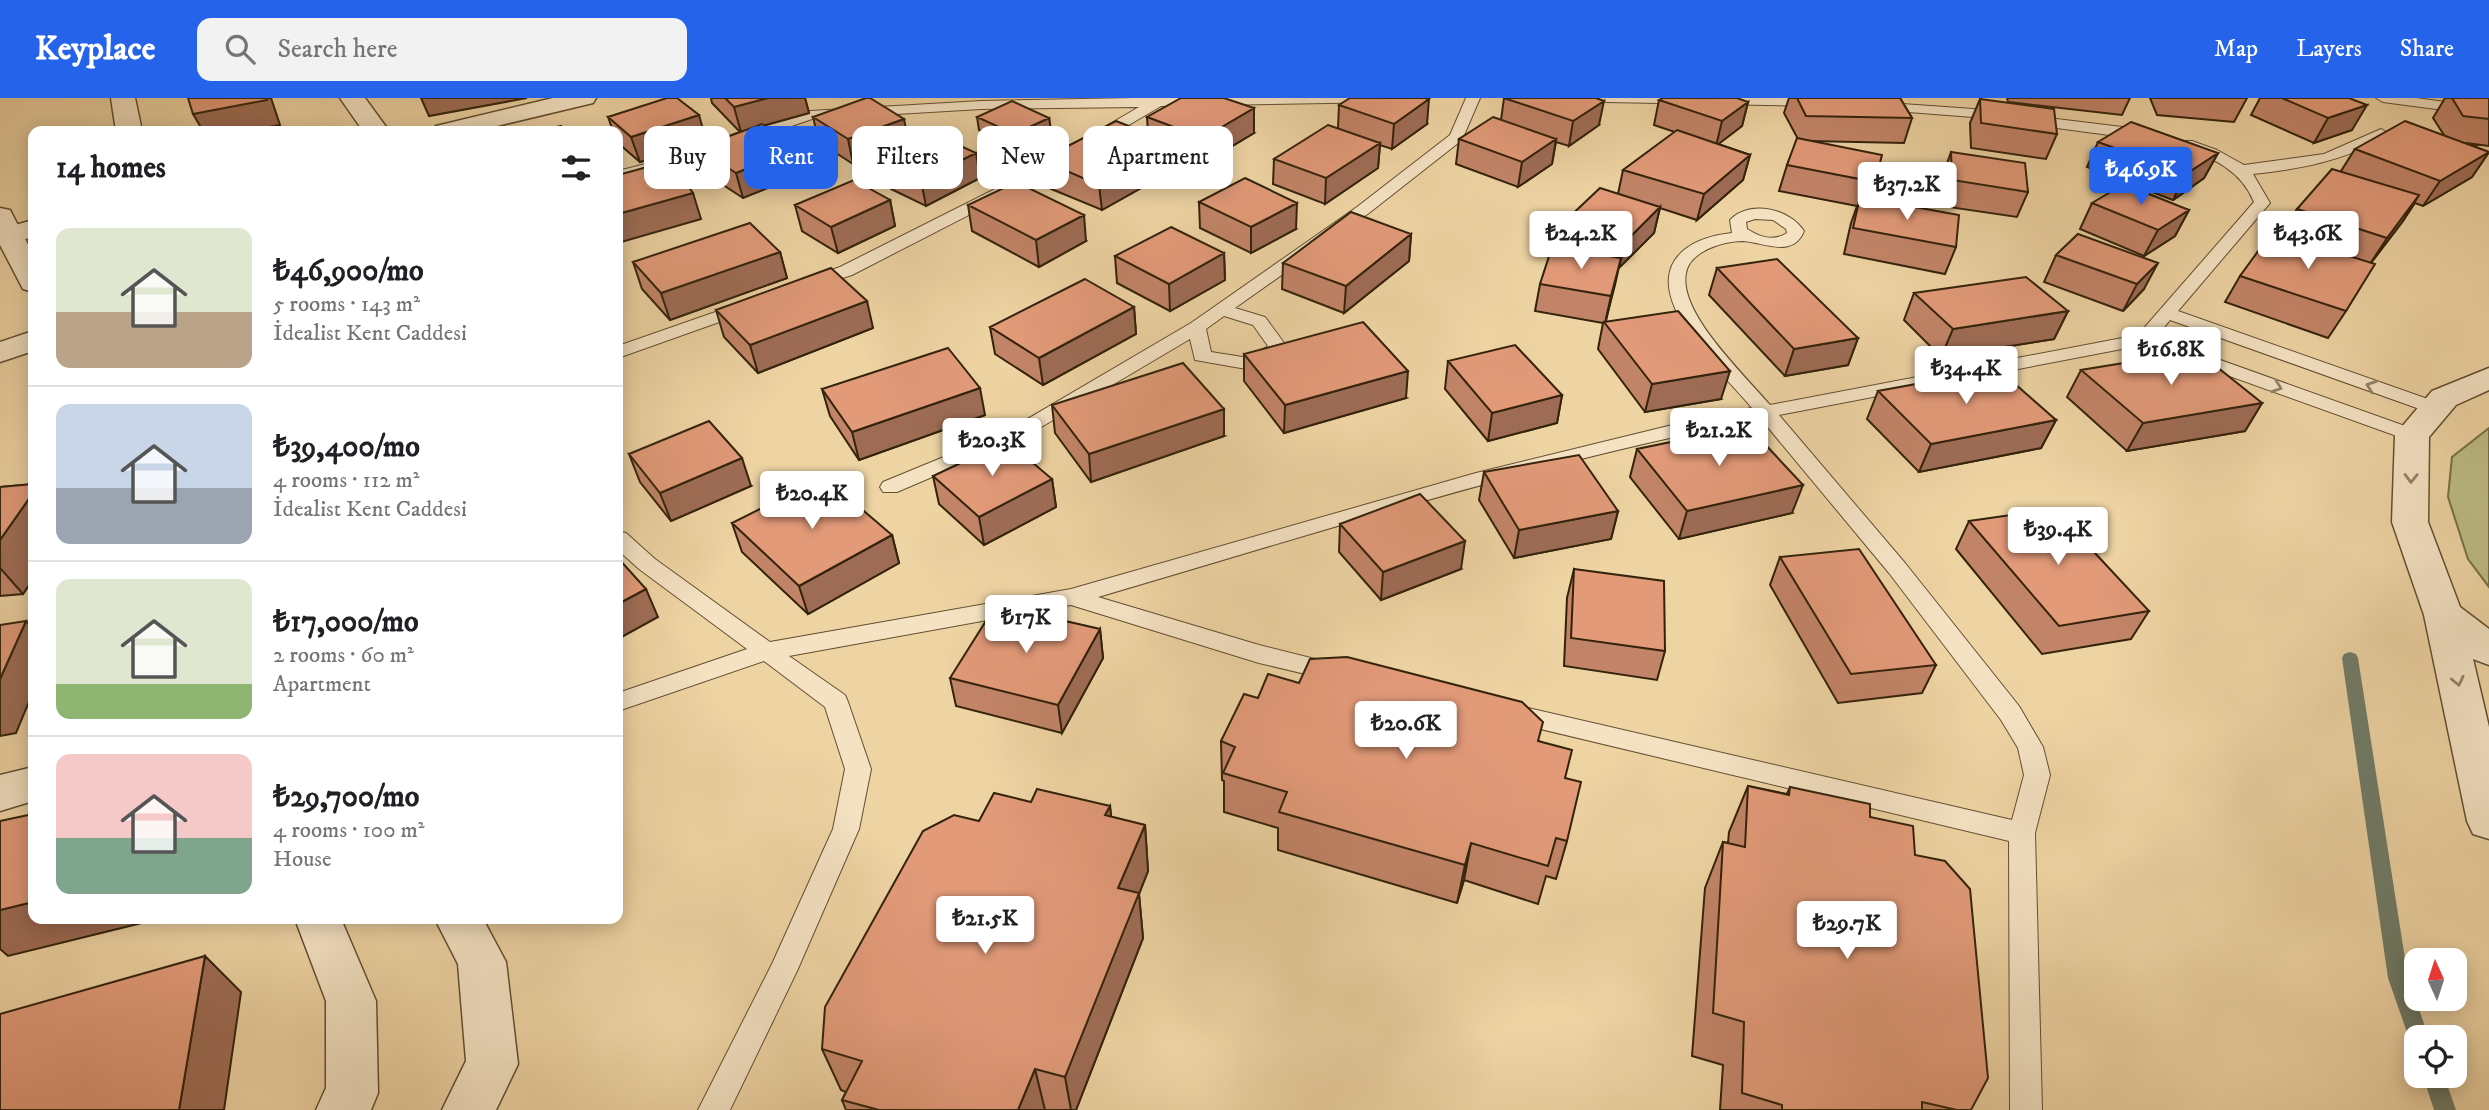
<!DOCTYPE html>
<html lang="en">
<head>
<meta charset="utf-8">
<style>
  :root { --surface:#fff; --page:#f2f2f2; --text:#202124; --muted:#757577; --line:#e0e0e0; --accent:#2563eb }
  body { margin:0; font-family:"IM FELL DW Pica",serif; background:var(--page); color:var(--text); height:100vh; display:flex; flex-direction:column; font-size:26px; white-space:nowrap }
  * { box-sizing:border-box; margin:0 }
  p { font-size:23px; color:var(--muted) }
  .icon { flex:none; width:38px; height:38px; fill:none; stroke:currentColor; stroke-width:2; stroke-linecap:round; stroke-linejoin:round }
  .map { position:relative; flex:1; overflow:hidden }
  .sheet { position:absolute; left:28px; top:28px; width:595px; height:798px; display:flex; flex-direction:column; background:var(--surface); border-radius:14px; box-shadow:0 4px 18px #0003 }
  .sheet>* { flex:none }
  .top-card { position:absolute; left:644px; top:28px; width:665px; height:63px; display:flex; gap:14px }
  .needle { width:46px; rotate:357deg }
  .tools { position:absolute; left:2404px; top:850px; display:grid; gap:14px }
  .tools a { display:grid; place-items:center; width:63px; height:63px; border-radius:14px; background:var(--surface); box-shadow:0 4px 18px #0003; font-size:35px }
  .price { position:absolute; translate:-50% -60px; padding:0 16px; border-radius:7px; background:#fff; color:#222; font-size:23px; line-height:46px; filter:drop-shadow(0 2px 4px #0008) }
  .price::after { content:''; position:absolute; left:50%; top:42px; width:21px; height:16px; margin-left:-10px; background:inherit; clip-path:polygon(0 0,100% 0,50% 100%) }
  .price.selected { background:var(--accent); color:#fff }
  ul { padding:0; list-style:none }
  li { display:flex; align-items:center; gap:21px; height:175px; padding:0 28px }
  li+li { border-top:2px solid var(--line) }
  li span { display:grid; place-items:center; flex:none; width:196px; height:140px; border-radius:14px; color:#555 }
  li>.icon { margin-inline-start:auto }
  span .icon { width:84px; height:84px; fill:#fffc; stroke-width:1 }
  li b { font-size:30px }
  h2 { display:flex; justify-content:space-between; align-items:center; height:84px; padding:0 28px; font-size:30px }
  .chip { padding:0 24px; border-radius:14px; background:var(--surface); box-shadow:0 4px 18px #0003; font-size:24px; line-height:63px }
  .chip.selected { background:var(--accent); color:#fff }
  header { display:flex; align-items:center; gap:42px; box-sizing:border-box; height:98px; padding:0 35px; background:var(--accent); color:#fff }
  header strong { font-size:33px }
  nav { display:flex; gap:38px; margin-inline-start:auto; font-size:24px }
  .search { width:490px; height:63px; background:var(--page); display:flex; align-items:center; gap:18px; box-sizing:border-box; padding:0 24px; border-radius:14px; color:var(--muted); font-size:26px }
  .map>svg:first-child { display:block }
</style>
</head>
<body>
<header>
<strong>Keyplace</strong>
<div class="search"><svg class="icon" aria-label="search" viewBox="0 0 24 24"><circle cx="10" cy="10" r="6"/><path d="M15 15l6 6"/></svg>Search here</div>
<nav><a>Map</a><a>Layers</a><a>Share</a></nav>
</header>
<div class="map">
<svg width="2489" height="1012" viewBox="0 0 2489 1012">
  <rect width="100%" height="100%" fill="#eed3a3"/>
  <filter id="stains"><feTurbulence type="fractalNoise" baseFrequency=".00286" numOctaves="4"/><feColorMatrix values="0 0 0 0 .2 0 0 0 0 .09 0 0 0 0 .02 0 0 0 .5 -.17"/></filter>
  <radialGradient id="worn" r=".72"><stop offset=".6" stop-color="#630" stop-opacity="0"/><stop offset="1" stop-color="#630" stop-opacity=".3"/></radialGradient>
  <path fill="#bcbb83" stroke="#786f47" stroke-width="2" d="M2489 330V489L2468 461 2448 399 2452 359Z"/>
  <g fill="none" stroke-linecap="round" stroke-linejoin="round">
    <path fill="#707c69" fill-rule="evenodd" d="M2350 554 2356 556 2358 560 2408 880 2429 940H2417V949L2412 947 2409 940 2388 880 2342 560 2344 556Z
      M2423 978H2444L2456 1012H2434Z"/>
    <g stroke="#624f31" stroke-width="2">
      <path id="service" d="M1134 0H1395L1388 4 1161 8 1029 86 852 177 809 191 803 190 800 186 803 182 840 169 1017 80 1139 9 981 11 812 21 691 63 618 83V73L681 57 810 13 981 3Z
        M1466 0H1480L1462 42 1369 115 1235 210 1265 219 1287 249 1285 253 1252 272 1195 262 1190 241 1021 341 897 394H883L880 389 883 384 1007 333 1191 225 1357 109 1450 37ZM1224 218 1253 227 1268 248 1249 260 1211 254 1206 231Z
        M1599 0H1817L1823 4 1816 8 1606 4Z
        M2376 0H2416L2489 10V18L2383 4Z
        M1874 4 1973 11 2147 32 2155 37 2147 42 1973 19 1869 11 1867 8 1869 5Z
        M2381 31 2389 36 2386 39C2343 63 2301 71 2253 76L2270 105 2178 213 2442 306 2445 310 2442 314H2428L2170 222 2156 239 2419 333 2422 337 2419 341H2405L2143 247 1779 317 1905 465 2019 608 2043 649 2050 677 2035 735 2042 1012H2010L2009 743 1511 624 1502 622 1499 615 1502 608 1511 606 2012 722 2024 677 2018 650 2001 622 1889 475 1761 321C1536 364 1317 435 1098 499L1259 547 1343 568 1347 574 1343 580 1335 583 1259 565 1071 507 789 558 845 597 848 604 871 671 859 731 797 873 730 1012H698L772 866 833 731 845 671 825 609 764 563 618 613V595L747 551 639 471 618 452V433L626 435 655 461 770 544 1071 491 1476 375 1701 320 1752 310C1725 277 1646 206 1675 162 1687 144 1712 137 1732 135L1730 122C1750 101 1790 111 1804 133 1793 161 1763 144 1743 143 1723 143 1690 153 1686 175 1678 215 1745 277 1770 307L2138 237 2254 104C2241 72 2213 60 2182 49L2179 46 2182 43H2192L2217 52 2244 67 2324 56ZM1755 121 1773 122 1786 131 1787 135C1773 144 1760 139 1747 131L1746 124Z
        M747 203 753 204 756 208 753 212 618 260V248Z"/>
    </g>
    <g stroke="#624f31" stroke-width="3">
      <path id="minor" d="M111 0H135L142 33H116Z
        M340 0H365L389 33H363Z
        M553 0H596L593 5 476 33H432L436 28Z
        M33 122V139L11 145 0 142 1 131Z
        M33 233V253L0 264V244Z
        M33 669V703L0 713V677Z
        M295 821H341L376 903 378 995 371 1012H316L326 990V903Z"/>
    </g>
    <g stroke="#624f31" stroke-width="3">
      <path id="tertiary" d="M0 110 10 112 33 156V194L23 191 0 147Z
        M2489 270V292L2456 307 2429 339 2428 424 2460 509 2489 531V567L2473 561 2489 629V741L2473 736 2467 723 2424 517 2392 424 2395 337 2432 293Z
        M435 821H483L506 864 518 966 496 1012H442L466 963 458 866Z"/>
    </g>
    <use href="#service" fill="#f4e2c3" fill-rule="evenodd"/>
    <use href="#minor" fill="#f4e2c3" fill-rule="evenodd"/>
    <use href="#tertiary" fill="#f4e2c3" fill-rule="evenodd"/>
  </g>
  <path fill="#c28468" stroke="#33230b" stroke-width="2" d="M711 0H805L809 15 765 27 807 74 743 100 705 75 697 50 740 34 712 5Z
    M1504 0 1599 27 1569 48 1556 44 1552 66 1518 89 1456 66 1459 41 1501 22Z
    M1789 0H1900L1912 20 1904 45 1811 43 1875 84 1869 101 1956 149 1945 176 1844 156 1851 125 1857 108 1779 93 1787 67 1798 41 1784 15Z
    M2007 0H2130L2122 17 2008 4Z
    M2150 0H2247L2234 24 2157 17Z
    M2260 0H2349L2352 32 2314 45 2251 17Z
    M2445 0H2489V48L2466 45 2489 54 2472 79 2423 108 2415 105 2403 123 2371 165 2346 213 2328 240 2225 204 2240 178 2281 137 2297 111 2341 73 2355 51 2444 37 2433 20Z
    M1980 1 2057 36 2046 61 1971 50 1970 25Z
    M1659 2 1748 4 1742 28 1718 46 1750 57 1743 82 1697 122 1660 110 1654 135 1618 170 1606 223 1721 301 1645 314 1598 251 1603 225 1535 213 1540 186 1559 150 1564 124 1618 96 1623 72 1675 34 1654 27Z
    M1339 7 1427 26 1392 51 1380 47 1378 70 1325 106 1273 86 1274 61 1338 30Z
    M608 19 706 42 640 64 618 45V33H613Z
    M813 19 909 46 853 66 819 44Z
    M977 19 1049 20 1051 33 1016 49 979 32Z
    M1147 19 1254 35 1204 65 1174 54 1175 71 1102 112 1044 88 1041 62 1148 35Z
    M2098 44 2218 55 2204 80 2173 102 2087 69Z
    M1951 54 2028 94 2017 119 1942 108V80Z
    M886 66 980 80 926 108 891 91Z
    M890 102 895 128 838 155 802 133 795 107Z
    M1199 104 1296 131 1251 155 1200 130Z
    M2092 105 2189 112 2175 138 2144 158 2080 131Z
    M968 107 1086 143 1039 169 972 133Z
    M1411 136 1409 163 1344 215 1282 191 1283 165Z
    M2078 136 2144 191 2123 213 2044 184 2056 157Z
    M780 154 787 180 670 222 642 191 633 164Z
    M1224 155 1225 182 1170 213 1117 185 1115 158Z
    M1717 170 1858 240 1848 267 1785 278 1709 197Z
    M1914 195 2068 213 2054 241 1941 259 1904 222Z
    M1134 209 1136 236 1043 287 995 256 990 229Z
    M716 212 873 230 758 275 724 239Z
    M1244 256 1406 300 1284 335 1244 283Z
    M1448 263 1562 297 1557 325 1488 343 1445 291Z
    M2081 272 2262 305 2245 333 2127 353 2067 299Z
    M822 291 985 317 859 362 830 318Z
    M1878 293 2056 322 2041 350 1919 374 1867 321Z
    M1052 307 1224 338 1091 384 1055 335Z
    M1637 351 1792 415 1679 441 1630 379Z
    M629 356 751 388 671 423 640 384Z
    M1484 374 1618 413 1611 441 1514 460 1479 402Z
    M933 378 1052 381 1056 409 984 447 939 406Z
    M33 386V481L23 496 0 498V389Z
    M1969 423 2149 513 2131 541 2042 556 1956 451Z
    M732 425 892 437 899 465 808 516 742 454Z
    M1340 426 1461 471 1381 502 1339 454Z
    M1780 459 1936 567 1922 595 1838 605 1770 487Z
    M1574 471 1665 553 1657 582 1564 568 1567 500Z
    M1100 531 1103 560 1062 635 956 608 950 580Z
    M1299 585 1539 643 1565 680 1567 743 1556 781 1546 778 1538 806 1464 782 1457 805 1278 752V730L1224 714V683L1222 682 1221 643 1258 600Z
    M1748 688 1787 696 1790 689 1870 719 1915 757 1971 1012H1720L1723 967 1692 958 1705 790 1723 744 1728 745 1729 734Z
    M1031 704 1110 708 1111 719 1145 727 1148 773 1139 796 1143 840 1076 1012H846L842 1002 846 994 841 992 822 951 979 723Z"/>
  <path fill="#9e6c55" stroke="#33230b" stroke-width="2" d="M266 0H271L280 27 246 33H203L193 16Z
    M421 0H527L429 18Z
    M768 0H805L809 15 741 34 734 9Z
    M1429 1 1427 26 1392 51 1394 26Z
    M1604 3 1599 27 1569 48 1573 23Z
    M1748 4 1742 28 1716 48 1722 23Z
    M2367 7 2352 32 2314 45 2328 20Z
    M1254 10V35L1204 65 1203 40Z
    M699 17 706 42 640 64 631 39Z
    M1049 20 1051 33 1016 49 1014 36Z
    M904 21 909 46 853 66 848 41Z
    M1556 41 1552 66 1518 89 1522 64Z
    M1380 45 1378 70 1325 106 1326 80Z
    M1174 46 1175 71 1102 112 1099 87Z
    M801 49 807 74 743 100 736 75Z
    M2489 54 2472 79 2423 108 2440 83Z
    M976 55 980 80 926 108 921 82Z
    M2218 55 2204 80 2173 102 2186 76Z
    M1750 57 1743 82 1697 122 1704 96Z
    M693 95 701 121 618 145V116Z
    M2419 97 2403 123 2370 166 2387 140Z
    M890 102 895 128 838 155 831 129Z
    M1297 105 1296 131 1251 155V129Z
    M1660 109 1654 135 1619 170 1625 144Z
    M2189 112 2175 138 2144 158 2158 132Z
    M1084 117 1086 143 1039 169 1036 142Z
    M1411 136 1409 163 1344 215 1346 188Z
    M780 154 787 180 670 222 661 195Z
    M1224 155 1225 182 1170 213 1169 186Z
    M1621 160 1615 187 1605 225 1611 198Z
    M2158 165 2144 191 2123 213 2137 186Z
    M867 203 873 230 758 275 750 247Z
    M1134 209 1136 236 1043 287 1039 260Z
    M2068 213 2054 241 1941 259 1953 231Z
    M1858 240 1848 267 1785 278 1794 251Z
    M1408 273 1406 300 1284 335 1285 307Z
    M1730 273 1721 301 1645 314 1652 286Z
    M980 290 985 317 859 362 852 334Z
    M1562 297 1557 325 1488 343 1492 315Z
    M2262 305 2245 333 2127 353 2143 325Z
    M1224 311V338L1091 384 1089 356Z
    M2056 322 2041 350 1919 374 1931 346Z
    M742 360 751 388 671 423 660 395Z
    M1052 381 1056 409 984 447 979 419Z
    M1803 387 1792 415 1679 441 1687 413Z
    M33 395V481L23 496 0 470V442Z
    M1618 413 1611 441 1514 460 1519 432Z
    M892 437 899 465 808 516 799 488Z
    M1465 443 1461 471 1381 502 1383 474Z
    M646 491 658 519 618 541V506Z
    M26 523 33 531V594L16 635 0 638V581Z
    M1100 531 1103 560 1062 635 1058 607Z
    M1110 708 1115 754 1105 717Z
    M1145 727 1148 773 1139 796 1143 840 1076 1012H1071L1065 979 1118 790Z
    M1471 745 1464 782 1457 805 1465 767Z
    M33 804V821H158L8 858 0 851V812Z
    M205 858 241 894 224 1012H179Z
    M1035 971 1045 1012H1018Z"/>
  <path fill="#e29a79" stroke="#33230b" stroke-width="2" d="M188 0H266L267 2 193 16Z
    M667 0H677L699 17 631 39 608 19Z
    M725 0H768L734 9Z
    M866 0H870L904 21 848 41 813 19Z
    M1181 0H1224L1254 10 1203 40 1147 19Z
    M1350 0H1425L1429 1 1394 26 1339 7Z
    M1504 0H1596L1604 3 1573 23Z
    M1663 0H1737L1748 4 1722 23 1659 2Z
    M1797 0H1900L1912 20 1806 18Z
    M2282 0H2349L2367 7 2328 20Z
    M2452 0H2489V21L2463 18Z
    M1980 1 2054 11 2057 36 1981 25Z
    M1012 3 1049 20 1014 36 977 19Z
    M1493 19 1556 41 1522 64 1459 41Z
    M1116 23 1174 46 1099 87 1041 62Z
    M2405 23 2489 54 2440 83 2355 51Z
    M2131 24 2218 55 2186 76 2098 44Z
    M762 26 801 49 736 75 697 50Z
    M1328 27 1380 45 1326 80 1274 61Z
    M561 28 565 33H541Z
    M1677 32 1750 57 1704 96 1623 72Z
    M941 39 976 55 921 82 886 66Z
    M1797 40 1882 57 1875 84 1787 67Z
    M1951 54 2025 65 2028 94 1952 82Z
    M669 63 693 95 618 116V77Z
    M2332 71 2419 97 2387 140 2297 111Z
    M1245 80 1297 105 1251 129 1199 104Z
    M854 82 890 102 831 129 795 107Z
    M1016 84 1084 117 1036 142 968 107Z
    M2124 86 2189 112 2158 132 2092 105Z
    M1600 90 1660 109 1625 144 1564 124Z
    M1860 99 1959 117 1956 149 1853 130Z
    M1351 114 1411 136 1346 188 1283 165Z
    M750 125 780 154 661 195 633 164Z
    M1171 129 1224 155 1169 186 1115 158Z
    M2272 134 2375 166 2346 213 2240 178Z
    M2078 136 2158 165 2137 186 2056 157Z
    M1552 149 1621 160 1611 198 1540 186Z
    M1777 161 1858 240 1794 251 1717 170Z
    M831 170 867 203 750 247 716 212Z
    M2026 179 2068 213 1953 231 1914 195Z
    M1085 181 1134 209 1039 260 990 229Z
    M1678 213 1730 273 1652 286 1604 224Z
    M1363 224 1408 273 1285 307 1244 256Z
    M1515 247 1562 297 1492 315 1448 263Z
    M948 250 980 290 852 334 822 291Z
    M2197 253 2262 305 2143 325 2081 272Z
    M1183 265 1224 311 1089 356 1052 307Z
    M1998 271 2056 322 1931 346 1878 293Z
    M709 323 742 360 660 395 629 356Z
    M1748 328 1803 387 1687 413 1637 351Z
    M1007 343 1052 381 979 419 933 378Z
    M1579 357 1618 413 1519 432 1484 374Z
    M824 379 892 437 799 488 732 425Z
    M33 386V395L0 442V389Z
    M1420 396 1465 443 1383 474 1340 426Z
    M2054 411 2149 513 2059 528 1969 423Z
    M1859 451 1936 567 1851 576 1780 459Z
    M618 460 646 491 618 506Z
    M1574 471 1664 483 1665 553 1571 540Z
    M996 507 1100 531 1058 607 950 580Z
    M26 523 0 581V527Z
    M1347 559 1522 604 1543 624 1538 643 1572 652 1565 680 1581 684 1567 743 1556 740 1548 768 1471 745 1465 767 1279 714 1287 694 1223 675 1235 649 1221 643 1244 596 1258 600 1268 576 1299 585 1310 561Z
    M1748 688 1789 697 1790 689 1870 706V719L1913 728 1915 757 1945 763 1970 791 1988 980 1971 1012H1957L1922 1004V1012H1782V1007L1742 995 1744 924 1713 915 1723 744 1745 749Z
    M1037 691 1110 708 1105 717 1145 727 1118 790 1139 795 1065 979 1035 971 1018 1012H879L842 1002 862 963 822 951 825 909 923 733 954 717 979 723 994 695 1031 704Z
    M33 716V804L0 812V723Z
    M205 858 179 1012H0V916Z"/>
  <defs><path id="oneway-chevron" d="M-2-3.5L2.5 0L-2 3.5" fill="none" stroke-width="1.6" stroke-linecap="round" stroke-linejoin="round" transform="scale(1.75)"/></defs>
  <g stroke="#948267">
    <use href="#oneway-chevron" transform="translate(2371 288) rotate(-161)"/>
    <use href="#oneway-chevron" transform="translate(2277 289) rotate(20)"/>
    <use href="#oneway-chevron" transform="translate(2411 380) rotate(91)"/>
    <use href="#oneway-chevron" transform="translate(2458 583) rotate(77)"/>
  </g>
  <rect width="100%" height="100%" filter="url(#stains)"/>
  <rect width="100%" height="100%" fill="url(#worn)"/>
</svg>
<div class="tools">
<a><svg class="needle" viewBox="-14 -14 28 28"><path d="M0-13l5 13h-10z" fill="#e53935"/><path d="M0 13l5-13h-10z" fill="#757577"/></svg></a>
<a><svg class="icon" aria-label="locate" viewBox="0 0 24 24"><circle cx="12" cy="12" r="6"/><path d="M12 2v4M12 18v4M2 12h4M18 12h4"/></svg></a>
</div>
<b class="price selected" style="left:2141px;top:109px">₺46.9K</b>
<b class="price" style="left:1907px;top:124px">₺37.2K</b>
<b class="price" style="left:1581px;top:173px">₺24.2K</b>
<b class="price" style="left:2308px;top:173px">₺43.6K</b>
<b class="price" style="left:2171px;top:289px">₺16.8K</b>
<b class="price" style="left:1966px;top:308px">₺34.4K</b>
<b class="price" style="left:1719px;top:370px">₺21.2K</b>
<b class="price" style="left:992px;top:380px">₺20.3K</b>
<b class="price" style="left:812px;top:433px">₺20.4K</b>
<b class="price" style="left:2058px;top:469px">₺39.4K</b>
<b class="price" style="left:1026px;top:557px">₺17K</b>
<b class="price" style="left:1406px;top:663px">₺20.6K</b>
<b class="price" style="left:985px;top:858px">₺21.5K</b>
<b class="price" style="left:1847px;top:863px">₺29.7K</b>
<div class="top-card">
<a class="chip">Buy</a>
<a class="chip selected">Rent</a>
<a class="chip">Filters</a>
<a class="chip">New</a>
<a class="chip">Apartment</a>
</div>
<section class="sheet">
<h2>14 homes<svg class="icon" aria-label="filters" viewBox="0 0 24 24"><path d="M4 7h16M4 17h16"/><circle cx="9" cy="7" r="2"/><circle cx="15" cy="17" r="2"/></svg></h2>
<ul>
<li><span style="background:linear-gradient(#dfe7d0 60%,#b9a48a 0)"><svg class="icon" aria-label="home" viewBox="0 0 24 24"><path d="M3 11l9-7 9 7M6 9v11h12V9"/></svg></span><div><b>₺46,900/mo</b><p>5 rooms · 143 m²</p><p>İdealist Kent Caddesi</p></div></li>
<li><span style="background:linear-gradient(#c9d6e8 60%,#9aa5b1 0)"><svg class="icon" aria-label="home" viewBox="0 0 24 24"><path d="M3 11l9-7 9 7M6 9v11h12V9"/></svg></span><div><b>₺39,400/mo</b><p>4 rooms · 112 m²</p><p>İdealist Kent Caddesi</p></div></li>
<li><span style="background:linear-gradient(#dfe7d0 75%,#8fb573 0)"><svg class="icon" aria-label="home" viewBox="0 0 24 24"><path d="M3 11l9-7 9 7M6 9v11h12V9"/></svg></span><div><b>₺17,000/mo</b><p>2 rooms · 60 m²</p><p>Apartment</p></div></li>
<li><span style="background:linear-gradient(#f6c9c9 60%,#7fa58c 0)"><svg class="icon" aria-label="home" viewBox="0 0 24 24"><path d="M3 11l9-7 9 7M6 9v11h12V9"/></svg></span><div><b>₺29,700/mo</b><p>4 rooms · 100 m²</p><p>House</p></div></li>
</ul>
</section>
</div>
</body>
</html>
